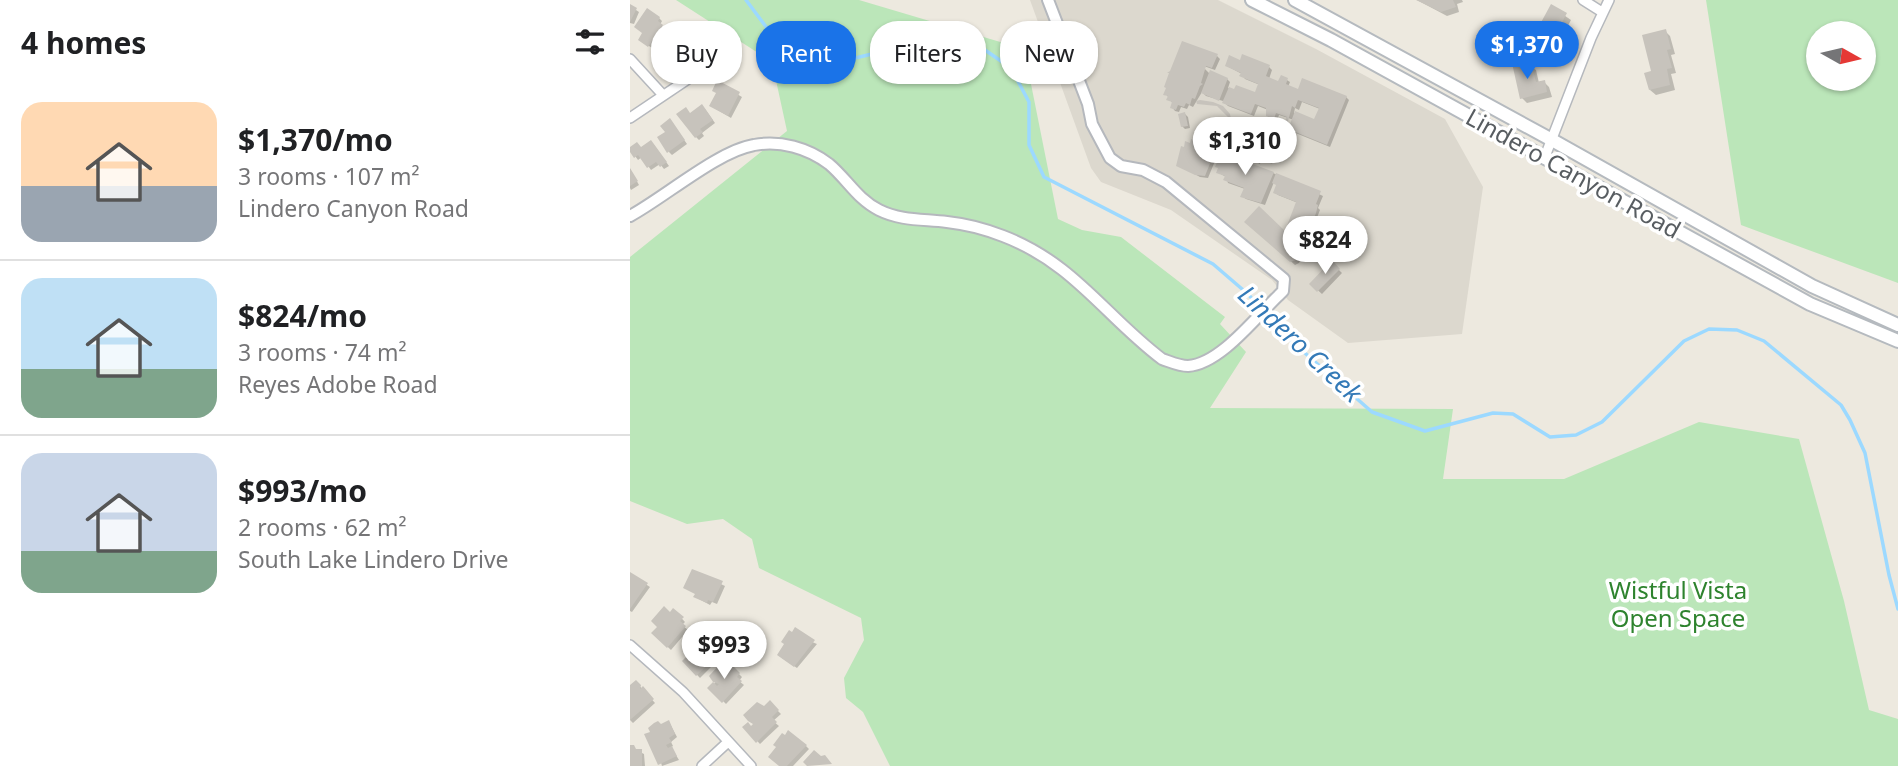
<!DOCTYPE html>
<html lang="en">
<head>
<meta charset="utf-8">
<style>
  :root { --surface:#fff; --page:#f6f6f6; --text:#202124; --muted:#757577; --line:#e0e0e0; --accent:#1a73e8 }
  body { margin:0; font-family:"Noto Sans",sans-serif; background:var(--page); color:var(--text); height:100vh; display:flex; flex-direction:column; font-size:26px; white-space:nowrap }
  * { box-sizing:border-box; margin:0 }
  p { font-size:23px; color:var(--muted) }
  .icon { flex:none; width:38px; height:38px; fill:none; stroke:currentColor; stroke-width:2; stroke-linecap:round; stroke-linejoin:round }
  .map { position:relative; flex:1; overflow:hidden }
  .drawer { display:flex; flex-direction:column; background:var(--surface); width:630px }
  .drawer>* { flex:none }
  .hud { position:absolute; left:21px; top:21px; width:665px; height:63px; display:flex; gap:14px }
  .needle { width:46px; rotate:98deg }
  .buttons { position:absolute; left:1176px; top:21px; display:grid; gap:14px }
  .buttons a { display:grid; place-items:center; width:70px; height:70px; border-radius:50%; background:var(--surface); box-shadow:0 2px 5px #0004; font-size:35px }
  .price { position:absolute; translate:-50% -60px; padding:0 16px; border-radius:24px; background:#fff; color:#222; font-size:23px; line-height:46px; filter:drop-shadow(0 2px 4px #0008) }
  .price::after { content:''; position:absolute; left:50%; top:42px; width:21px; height:16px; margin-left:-10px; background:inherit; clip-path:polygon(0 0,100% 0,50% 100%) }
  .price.current { background:var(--accent); color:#fff }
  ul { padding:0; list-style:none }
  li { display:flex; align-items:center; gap:21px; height:175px; padding:0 21px }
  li+li { border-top:2px solid var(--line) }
  li span { display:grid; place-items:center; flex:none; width:196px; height:140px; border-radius:21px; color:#555 }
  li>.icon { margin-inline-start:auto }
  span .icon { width:84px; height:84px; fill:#fffc; stroke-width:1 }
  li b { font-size:30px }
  h2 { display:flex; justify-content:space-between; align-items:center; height:84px; padding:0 21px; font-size:30px }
  .tag { padding:0 24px; border-radius:28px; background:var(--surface); box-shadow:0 2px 5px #0004; font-size:24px; line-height:63px }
  .tag.current { background:var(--accent); color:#fff }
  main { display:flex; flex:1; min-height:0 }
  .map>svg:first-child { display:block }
</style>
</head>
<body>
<main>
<section class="drawer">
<h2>4 homes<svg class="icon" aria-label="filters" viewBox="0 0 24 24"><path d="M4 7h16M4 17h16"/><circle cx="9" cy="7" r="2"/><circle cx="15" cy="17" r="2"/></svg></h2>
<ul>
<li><span style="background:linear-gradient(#ffd9b3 60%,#9aa5b1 0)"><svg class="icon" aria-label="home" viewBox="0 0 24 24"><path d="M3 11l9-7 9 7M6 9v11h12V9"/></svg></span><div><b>$1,370/mo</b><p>3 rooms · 107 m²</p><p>Lindero Canyon Road</p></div></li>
<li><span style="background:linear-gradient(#bfe0f5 65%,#7fa58c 0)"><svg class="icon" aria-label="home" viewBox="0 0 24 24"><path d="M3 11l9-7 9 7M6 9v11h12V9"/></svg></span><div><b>$824/mo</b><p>3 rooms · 74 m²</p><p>Reyes Adobe Road</p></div></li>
<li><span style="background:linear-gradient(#c9d6e8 70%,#7fa58c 0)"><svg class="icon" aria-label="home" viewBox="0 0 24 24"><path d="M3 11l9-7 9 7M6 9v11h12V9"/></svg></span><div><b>$993/mo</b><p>2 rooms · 62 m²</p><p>South Lake Lindero Drive</p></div></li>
</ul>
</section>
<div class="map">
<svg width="1268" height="766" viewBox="0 0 1268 766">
  <rect width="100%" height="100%" fill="#ede9df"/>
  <path fill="#dcd8ce" d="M400 0H588L686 49 815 119 853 187 832 334 718 343 658 300 642 280 541 210 471 182 461 168Z"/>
  <path fill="#bbe6b9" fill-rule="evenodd" d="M46 0H229L394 49 428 219 452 230 491 237 595 317 590 324 616 352 580 408 823 409 813 479H934L1069 422 1169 439 1214 601 1239 710 1268 719V766H260L233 712 216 698 214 678 234 640 231 618 129 568 122 539 93 519 57 524 0 501V257L157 131 142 62Z
    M1076 0H1268V283L1111 225ZM1234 33V79H1188V33Z"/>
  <path fill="#0003" fill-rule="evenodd" d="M787 0H832L833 2 827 4 829 12 817 16Z
    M0 6 9 12 4 24 0 23Z
    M922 7 941 20 928 44 937 51 931 62 903 40Z
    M29 18 32 21 30 25 35 29 22 48 13 42Z
    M54 30 65 43 64 44 66 47 49 64 41 55 35 60 25 50 34 46Z
    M1035 31 1040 36 1045 54 1041 55 1046 73 1041 74 1045 90 1026 95 1020 90Z
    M553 43 587 56 590 59 585 70 571 65 580 74 597 79 600 82 598 88 605 91 607 87 625 95 630 85 615 79 612 74 597 66 600 58 611 62 613 56 639 67 642 70 639 79 649 83 652 77 660 82 658 87 669 91 673 80 716 97 719 100 700 147 663 132 660 129 664 120 649 115 647 121 641 119 638 116V110L628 106 624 116 598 106 593 101 576 96 572 92 563 107 559 105 557 109 551 107 549 112 545 111 542 107 543 104 536 94 538 88 536 86ZM672 102 690 109 685 121 664 113 665 108 669 110Z
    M108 53 111 57 110 65 104 64 102 74 89 72 85 69V62L71 55Z
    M894 62 906 70 909 83 914 82 919 87 922 97 897 103 892 98Z
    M88 83 112 97 101 118 81 106 88 94Z
    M75 109 85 123 72 133 74 136 69 140 66 137 60 114Z
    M555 114 558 117 560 128 555 129 552 126Z
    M43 124 57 144 42 155 39 152Z
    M643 126 646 129 644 142 646 144 642 157 638 155 636 162 631 160 630 164 610 154 612 150 609 147Z
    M575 135 581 144 580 150 584 154 583 159 585 161 578 178 570 177 548 165Z
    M24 145 39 166 34 169 30 164 21 170 12 157 8 160 0 149Z
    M0 169 9 185 1 190 0 188Z
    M589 173H643L693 196 688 208 690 210 669 263 665 265 617 222 656 234 668 203 648 195 645 192 648 186 644 182 635 205 616 199 612 196 615 189 598 183 596 177Z
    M702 263 712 273 692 294 681 284Z
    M63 571 95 586 87 604 82 602 80 605 69 599 66 594 55 588Z
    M0 574 20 587 2 612 0 611Z
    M44 610 55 622 52 625 58 630 41 650 23 633Z
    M163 634 187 644 167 668 152 658Z
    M78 640 86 641 91 649 88 652 92 656 70 678 54 661 64 659Z
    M101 666 112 677 109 681 114 685 96 704 80 688Z
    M6 682 25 703 3 723 0 720V688Z
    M140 703 151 714 143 721 149 726 130 744 114 727 121 728 126 724 134 709Z
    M39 722 47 737 41 742 43 746 41 747 49 760 32 766 22 732Z
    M176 746 179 749 163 766H151L148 747Z
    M0 747 14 754 15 766H0Z"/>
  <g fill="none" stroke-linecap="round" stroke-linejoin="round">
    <path stroke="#9cd9ff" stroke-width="3.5" d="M116 0 163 63 183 68 301 40 355 50 381 68 399 102V145L414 177 583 264 619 295 642 324 742 412 795 431 863 413 883 414 920 437 946 435 972 422 1054 341 1079 329 1107 330 1134 341 1211 405 1220 420 1235 453 1259 575 1268 609"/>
  </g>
  <path fill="#c7c3bc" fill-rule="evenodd" d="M786 0H823L826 7 811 12Z
    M0 4 7 8 0 22Z
    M921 4 937 13 923 39 933 44 925 58 915 52 916 49 901 41Z
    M17 8 30 17 28 21 33 25 18 47 8 40 12 33 4 27Z
    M54 27 62 35 64 43 45 62 37 53 31 59 22 50 31 41 34 44Z
    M1036 29 1041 49 1037 50 1042 68 1037 69 1040 85 1019 90 1014 73 1021 71 1012 35Z
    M552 41 588 54 582 68 576 66 571 83 573 84 570 86 565 99 562 98 560 105 556 103 554 107 548 105 546 110 540 108 542 102 536 100 538 96 533 95 536 88 534 87 539 73H537L540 71Z
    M76 47 109 52 108 63 101 62 99 72 84 70 83 60 69 56 71 48Z
    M612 54 640 65 636 76 648 81 651 75 658 78 656 84 668 89 672 78 717 96 697 145 658 129 665 111 684 119 689 108 668 100 665 108 662 106 657 125 644 119 645 117 655 121 657 117 646 113 644 119 636 116V108L625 104 621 114 592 103 599 87 604 89 606 85 625 92 628 84 609 76 611 73 595 66 599 55 610 60Z
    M894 60 895 65 901 63 906 82 915 80 917 92 890 99 882 63Z
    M580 70 598 78 589 101 571 93Z
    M87 80 110 92 98 116 79 106 86 93 82 91Z
    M570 100 583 102 593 106 600 114 603 130 594 141 587 140 596 135 601 129 599 118 587 106 567 104 566 101Z
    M72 104 83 120 70 129 73 132 65 138 46 114 56 107 60 113Z
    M555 112 558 126 551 127 548 114Z
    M40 118 55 140 37 153 27 137 35 132 30 126Z
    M623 119 629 121 630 119 644 125 641 130 653 135 642 164 628 158 626 162 608 154 611 149 607 147 608 131 611 127 614 128 616 123 621 124ZM643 134 649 137 640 160 634 157 635 153 638 154 643 148Z
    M570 131 576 133 575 139 587 140 577 144 578 148 582 150 580 155 583 156 575 176 565 175 546 166 551 146 554 147 555 141 560 143 561 139 567 141Z
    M21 140 37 162 30 167 26 162 17 168 8 155 4 158 0 152V147L7 142 11 147Z
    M590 155 603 159 604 157 644 172 631 203 610 197 614 188 593 180 595 176 586 173 588 168 585 167Z
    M0 168 8 181 0 186Z
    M646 173 691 191 686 204 688 205 686 213 674 244 666 260 660 262 614 222 629 206 655 231 666 202 643 193 646 185 642 183Z
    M702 260 710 269 687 292 679 284Z
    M62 569 93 581 83 602 78 600 77 603 63 597 65 594 53 588Z
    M0 572 18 583 0 609Z
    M34 606 40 612 43 608 54 617 50 621 56 626 37 648 21 633 27 627 21 621Z
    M165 627 185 640 164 667 147 655 154 644 151 642 159 630 162 632Z
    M72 631 79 638 83 636 89 645 86 648 91 652 66 676 52 661 60 653 64 656 66 654 63 651 67 646 62 641Z
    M92 662 97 666 101 664 110 673 107 677 112 681 92 703 77 688 83 682 87 686 89 684 83 682 79 676Z
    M6 680 11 685 10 689 13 686 24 699 0 720V685Z
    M140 700 149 710 142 717 147 722 126 743 112 727 118 722 121 726 123 724 118 721 113 715 127 702 134 706Z
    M39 720 45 734 39 738 42 742 36 745 38 748 42 746 47 756 28 765 14 734 20 732 18 728 24 723 28 721 31 724Z
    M158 730 177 745 157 766H149L138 757 146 747 143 745 152 733 155 735Z
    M0 745H4L6 749H12V766H0Z
    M184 750 191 756 195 755 202 764 177 766 173 762Z"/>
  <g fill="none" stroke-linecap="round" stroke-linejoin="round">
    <g stroke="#b5b8bd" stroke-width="12">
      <path id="minor" d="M953 0 972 12
        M0 59 33 95
        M0 118 61 77
        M914 159 961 38 979 0
        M0 645 53 692 121 766
        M72 766 98 742"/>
    </g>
    <g stroke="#b5b8bd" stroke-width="14">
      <path id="tertiary" d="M0 216C35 197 88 151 124 145 150 140 178 148 199 164 217 179 227 199 249 210 271 221 293 219 317 222 336 224 355 229 373 236 444 263 475 316 532 359 541 362 549 366 558 366 590 364 626 317 648 296L653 291 654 279 536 182 513 170 491 166 480 158 462 124 458 104 418 0"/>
    </g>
    <g stroke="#b5babf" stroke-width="16">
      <path id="secondary" d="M622 0 701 40 1180 304 1268 341
        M665 0 922 140 1182 286 1268 325"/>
    </g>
    <use href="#minor" stroke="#fff" stroke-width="9"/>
    <use href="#tertiary" stroke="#fff" stroke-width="10"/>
    <use href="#secondary" stroke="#fff" stroke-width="12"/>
  </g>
  <g text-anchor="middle" stroke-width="7" stroke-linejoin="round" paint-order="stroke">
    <g font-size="24" fill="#585d61" stroke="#fff">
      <text transform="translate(943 174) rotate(29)" y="8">Lindero Canyon Road</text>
    </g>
    <g font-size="24" fill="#2e832e" stroke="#fff">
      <text x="1048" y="599">Wistful Vista<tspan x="1048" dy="28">Open Space</tspan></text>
    </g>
    <g font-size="26" font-style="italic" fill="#347ab7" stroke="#fff">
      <text transform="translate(670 344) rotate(43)" y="9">Lindero Creek</text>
    </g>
  </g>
</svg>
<div class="buttons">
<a><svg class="needle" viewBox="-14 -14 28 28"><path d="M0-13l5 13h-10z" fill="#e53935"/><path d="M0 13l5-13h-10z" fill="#757577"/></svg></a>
</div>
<b class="price current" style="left:897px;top:81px">$1,370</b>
<b class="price" style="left:615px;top:177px">$1,310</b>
<b class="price" style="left:695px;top:276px">$824</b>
<b class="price" style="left:94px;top:681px">$993</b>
<div class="hud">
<a class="tag">Buy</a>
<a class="tag current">Rent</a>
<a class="tag">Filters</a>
<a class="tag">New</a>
</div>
</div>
</main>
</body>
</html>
